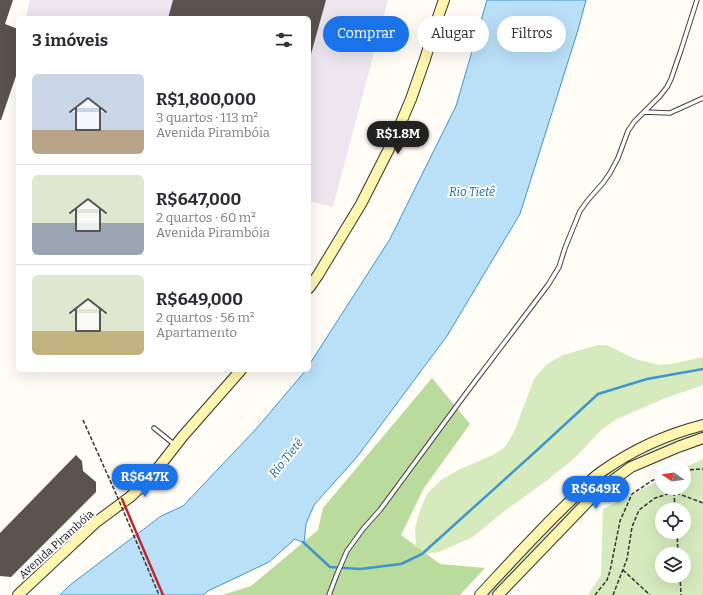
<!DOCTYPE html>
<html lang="pt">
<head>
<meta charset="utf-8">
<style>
  :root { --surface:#fff; --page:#f2f2f3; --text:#2b2b33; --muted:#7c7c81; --line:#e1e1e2; --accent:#1a73e8 }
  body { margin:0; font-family:Bitter,serif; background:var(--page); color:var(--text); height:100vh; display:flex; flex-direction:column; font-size:15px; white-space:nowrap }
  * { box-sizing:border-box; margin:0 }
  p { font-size:13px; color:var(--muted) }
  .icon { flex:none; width:22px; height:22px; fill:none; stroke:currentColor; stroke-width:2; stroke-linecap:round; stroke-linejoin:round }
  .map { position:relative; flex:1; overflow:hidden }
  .panel { position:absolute; left:16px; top:16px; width:295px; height:356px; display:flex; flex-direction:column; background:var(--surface); border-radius:6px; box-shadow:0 4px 16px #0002 }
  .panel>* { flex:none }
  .top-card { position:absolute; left:323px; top:16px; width:320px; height:36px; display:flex; gap:8px }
  .needle { width:26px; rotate:283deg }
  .tools { position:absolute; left:655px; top:459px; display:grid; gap:8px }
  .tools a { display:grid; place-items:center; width:36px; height:36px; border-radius:50%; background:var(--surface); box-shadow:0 4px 16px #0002; font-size:20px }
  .price { position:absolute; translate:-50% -34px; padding:0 9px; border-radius:14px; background:var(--accent); color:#fff; font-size:13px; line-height:26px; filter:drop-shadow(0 1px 2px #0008) }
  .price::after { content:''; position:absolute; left:50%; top:24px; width:12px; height:9px; margin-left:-6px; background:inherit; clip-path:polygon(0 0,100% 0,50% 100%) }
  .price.selected { background:#222; color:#fff }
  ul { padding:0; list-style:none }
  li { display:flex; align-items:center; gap:12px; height:100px; padding:0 16px }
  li+li { border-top:1px solid var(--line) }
  li span { display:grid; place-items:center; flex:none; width:112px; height:80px; border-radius:6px; color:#555 }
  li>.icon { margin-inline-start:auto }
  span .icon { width:48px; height:48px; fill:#fffc; stroke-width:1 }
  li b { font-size:17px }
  h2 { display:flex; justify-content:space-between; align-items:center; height:48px; padding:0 16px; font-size:17px }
  .chip { padding:0 14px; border-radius:18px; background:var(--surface); box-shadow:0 4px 16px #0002; font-size:14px; line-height:36px }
  .chip.selected { background:var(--accent); color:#fff }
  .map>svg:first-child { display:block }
</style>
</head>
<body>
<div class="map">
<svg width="703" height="595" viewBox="0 0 703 595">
  <rect width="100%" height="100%" fill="#fffdf5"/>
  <path fill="#eee6ef" d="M30 0H388L333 207 309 201V18H34L26 16Z"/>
  <path fill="#d5ebbd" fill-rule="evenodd" d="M598 345H607L635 359 659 365 671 364 703 357V385L663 399 615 420 600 431 575 458 560 470 546 481 502 513 473 537 439 552 422 554 416 546 415 528 420 510 427 494 441 480 458 470 493 455 505 447 514 432 534 379 547 364 563 355Z
    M703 431V435L687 440 587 498 492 595H486L595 483 610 472 663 444 685 436Z
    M703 459V595H588L601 575 603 509 662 479V488H684V468ZM662 510H684V532H662ZM662 554H684V576H662Z"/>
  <path fill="#b9dc9c" d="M432 378 470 424 424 488 401 535 440 564 485 568 460 595H222L251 586 318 530 323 508Z"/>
  <path fill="#b9e0f7" stroke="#3f96cf" d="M487 0H586L578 30 520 214 447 336 357 457 314 505 306 524 304 543 295 539 269 562 208 591 203 595H60L70 585 161 516 183 506 256 429 306 370H309V365L390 239 456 106Z"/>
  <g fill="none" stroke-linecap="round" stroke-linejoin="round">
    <path stroke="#3f96cf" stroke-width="2.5" d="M303 542 330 567 360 569 401 564 422 554 535 452 598 394 647 379 703 369"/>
  </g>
  <path fill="#5a524d" d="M0 0H13L5 24 18 29V70L1 120H0Z
    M173 0H326L311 54 309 53V18H168Z
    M76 455 82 461 83 471 96 482V492L11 577 0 576V533Z"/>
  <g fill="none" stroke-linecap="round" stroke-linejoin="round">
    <g stroke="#444" stroke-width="5.5">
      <path id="lane" d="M644 112 670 113 703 98
        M154 428 175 445
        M329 595 337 574 347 551 363 529 380 510 467 392 548 285 559 267 565 248 580 211 588 200 603 183 610 173 618 158 628 131 634 122 660 96 667 87 671 79 681 50 697 0"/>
    </g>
    <g stroke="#333" stroke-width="12">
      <path id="secondary" d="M309 288 318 275 361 204 394 139 411 99 425 59 439 14 444 0
        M18 595 95 523 130 497 143 485 158 468 183 436 241 370
        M480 595C508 565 536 534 566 505 578 494 588 481 601 472 632 450 667 434 703 425
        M498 595 597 492 612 481 631 467 678 447 703 438"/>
    </g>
    <path stroke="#333" stroke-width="1.5" stroke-dasharray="4 2" stroke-linecap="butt" d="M83 420 117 496
      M684 470 703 469
      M674 492 675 510
      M677 532 678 554
      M623 570 650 595
      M680 576 681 595
      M595 595 607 580 610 571 620 521 632 494 653 480 662 479
      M613 595 627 559 632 527 639 510 655 498 674 492 703 503"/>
    <use href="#lane" stroke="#fff" stroke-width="3.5"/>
    <use href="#secondary" stroke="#fff6b0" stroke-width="10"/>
    <path stroke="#c4262e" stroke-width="2.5" d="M122 499 163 595"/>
    <path stroke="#333" stroke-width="1.5" stroke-dasharray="4 2" stroke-linecap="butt" d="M117 496 159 595"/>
  </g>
  <g text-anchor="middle" stroke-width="4" stroke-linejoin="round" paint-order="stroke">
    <g font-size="11" fill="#111" stroke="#fff">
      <text transform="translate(56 544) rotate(-42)" y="4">Avenida Pirambóia</text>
    </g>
    <g font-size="12" font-style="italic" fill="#1768a6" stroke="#fff">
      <text x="472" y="196">Rio Tietê</text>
      <text transform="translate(286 458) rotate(-51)" y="4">Rio Tietê</text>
    </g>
  </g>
</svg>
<div class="tools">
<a><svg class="needle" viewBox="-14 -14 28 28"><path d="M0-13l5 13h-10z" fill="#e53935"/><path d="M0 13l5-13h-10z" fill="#7c7c81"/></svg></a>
<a><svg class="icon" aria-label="locate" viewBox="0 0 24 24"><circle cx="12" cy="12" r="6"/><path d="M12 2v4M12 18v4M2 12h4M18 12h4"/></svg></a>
<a><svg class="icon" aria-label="layers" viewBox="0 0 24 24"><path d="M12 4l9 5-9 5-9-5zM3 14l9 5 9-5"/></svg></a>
</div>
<b class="price selected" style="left:398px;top:155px">R$1.8M</b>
<b class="price" style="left:145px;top:498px">R$647K</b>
<b class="price" style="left:596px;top:510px">R$649K</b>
<div class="top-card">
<a class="chip selected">Comprar</a>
<a class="chip">Alugar</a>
<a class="chip">Filtros</a>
</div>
<section class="panel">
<h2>3 imóveis<svg class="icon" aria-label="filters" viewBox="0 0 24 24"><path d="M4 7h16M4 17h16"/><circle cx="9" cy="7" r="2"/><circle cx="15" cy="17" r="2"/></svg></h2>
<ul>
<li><span style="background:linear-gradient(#c9d6e8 70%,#b9a48a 0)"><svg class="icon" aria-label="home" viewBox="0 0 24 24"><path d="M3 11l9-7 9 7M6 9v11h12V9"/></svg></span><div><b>R$1,800,000</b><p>3 quartos · 113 m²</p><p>Avenida Pirambóia</p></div></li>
<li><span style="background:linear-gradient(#dfe7d0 60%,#9aa5b1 0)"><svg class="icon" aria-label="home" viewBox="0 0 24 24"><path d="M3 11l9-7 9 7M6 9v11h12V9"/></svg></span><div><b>R$647,000</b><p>2 quartos · 60 m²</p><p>Avenida Pirambóia</p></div></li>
<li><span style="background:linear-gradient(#dfe7d0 70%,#c2b280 0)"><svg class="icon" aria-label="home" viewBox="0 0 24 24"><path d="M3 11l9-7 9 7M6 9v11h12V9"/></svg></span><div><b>R$649,000</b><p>2 quartos · 56 m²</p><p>Apartamento</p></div></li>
</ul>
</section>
</div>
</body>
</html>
